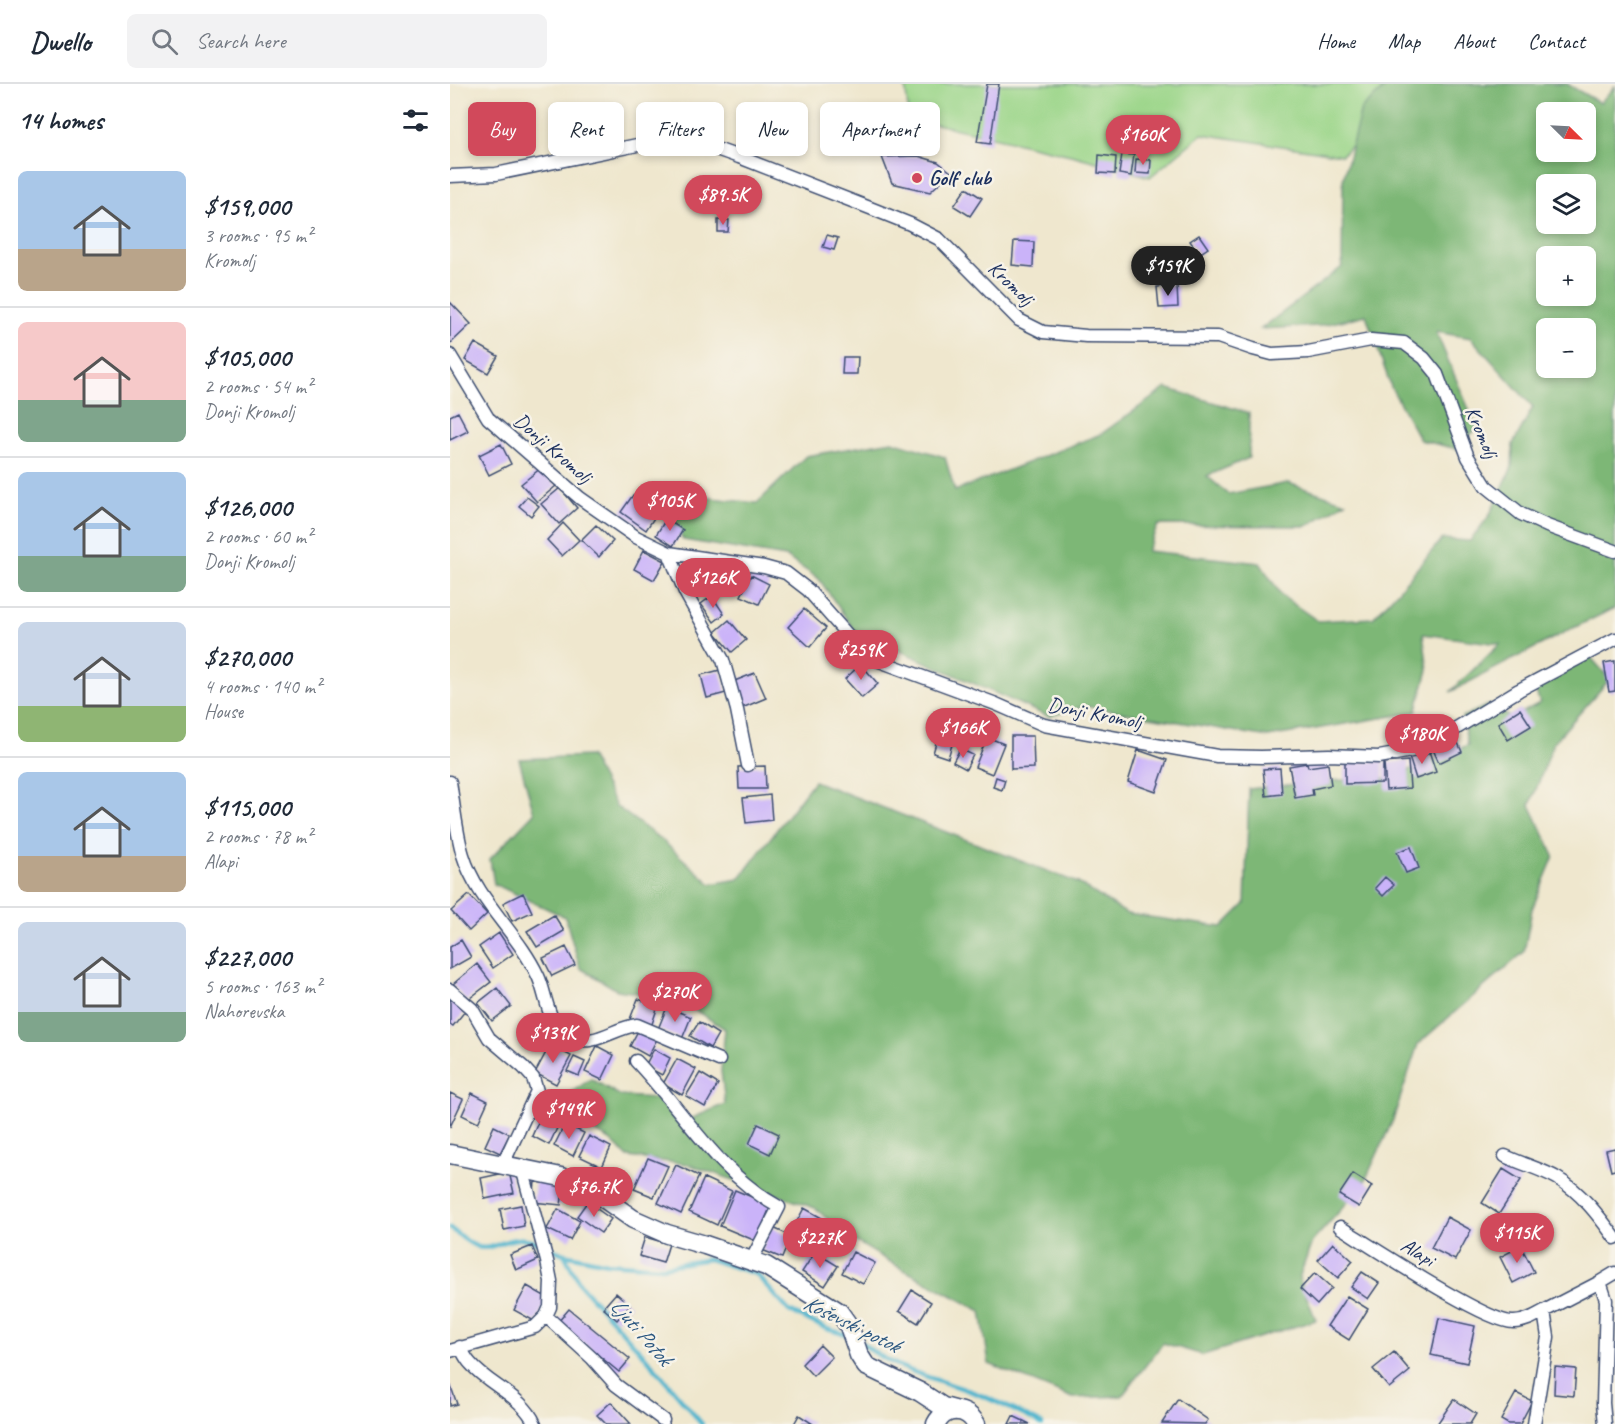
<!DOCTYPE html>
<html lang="en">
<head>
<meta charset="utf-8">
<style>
  :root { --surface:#fff; --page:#f2f2f3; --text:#1f2937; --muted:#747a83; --line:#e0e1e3; --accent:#d1495b }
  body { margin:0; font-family:Caveat,sans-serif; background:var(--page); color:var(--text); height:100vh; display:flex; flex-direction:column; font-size:22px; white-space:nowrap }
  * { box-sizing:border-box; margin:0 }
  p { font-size:20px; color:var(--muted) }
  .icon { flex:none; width:33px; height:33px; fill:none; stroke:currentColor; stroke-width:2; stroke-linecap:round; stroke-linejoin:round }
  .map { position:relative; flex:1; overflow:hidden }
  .panel { display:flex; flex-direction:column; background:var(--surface); width:450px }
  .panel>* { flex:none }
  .banner { position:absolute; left:18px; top:18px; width:570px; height:54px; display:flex; gap:12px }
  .needle { width:39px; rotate:114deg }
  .buttons { position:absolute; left:1086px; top:18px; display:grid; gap:12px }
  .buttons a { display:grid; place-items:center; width:60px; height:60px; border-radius:9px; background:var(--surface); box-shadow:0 3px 9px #0003; font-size:30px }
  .price { position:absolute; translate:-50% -51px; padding:0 14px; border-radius:21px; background:var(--accent); color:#fff; font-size:20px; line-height:39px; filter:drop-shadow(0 2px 3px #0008) }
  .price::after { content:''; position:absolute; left:50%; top:36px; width:18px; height:14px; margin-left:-9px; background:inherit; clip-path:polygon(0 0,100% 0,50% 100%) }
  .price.selected { background:#222; color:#fff }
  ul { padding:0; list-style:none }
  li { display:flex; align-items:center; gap:18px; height:150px; padding:0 18px }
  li+li { border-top:2px solid var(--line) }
  li span { display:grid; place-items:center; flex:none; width:168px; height:120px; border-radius:9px; color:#555 }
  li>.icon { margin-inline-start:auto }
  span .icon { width:72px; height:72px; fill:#fffc; stroke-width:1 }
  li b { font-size:26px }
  h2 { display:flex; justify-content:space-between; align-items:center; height:72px; padding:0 18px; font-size:26px }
  .tag { padding:0 21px; border-radius:9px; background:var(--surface); box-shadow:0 3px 9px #0003; font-size:21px; line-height:54px }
  .tag.selected { background:var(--accent); color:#fff }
  header { display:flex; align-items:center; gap:36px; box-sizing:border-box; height:84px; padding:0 30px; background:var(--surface); border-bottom:2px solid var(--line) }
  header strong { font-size:28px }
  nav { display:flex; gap:33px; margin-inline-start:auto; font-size:21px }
  .search { width:420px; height:54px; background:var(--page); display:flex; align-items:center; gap:15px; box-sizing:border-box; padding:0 21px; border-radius:9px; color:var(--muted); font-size:22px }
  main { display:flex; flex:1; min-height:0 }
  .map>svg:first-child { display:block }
</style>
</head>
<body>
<header>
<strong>Dwello</strong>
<div class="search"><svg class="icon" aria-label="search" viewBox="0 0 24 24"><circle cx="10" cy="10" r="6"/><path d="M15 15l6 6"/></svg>Search here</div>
<nav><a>Home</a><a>Map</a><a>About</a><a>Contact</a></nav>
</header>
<main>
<section class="panel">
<h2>14 homes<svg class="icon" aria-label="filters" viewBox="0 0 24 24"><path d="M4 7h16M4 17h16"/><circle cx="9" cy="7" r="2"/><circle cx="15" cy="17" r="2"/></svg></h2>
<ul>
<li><span style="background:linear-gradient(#a9c7e8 65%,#b9a48a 0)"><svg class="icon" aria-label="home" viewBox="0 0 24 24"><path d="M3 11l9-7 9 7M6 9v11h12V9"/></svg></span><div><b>$159,000</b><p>3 rooms · 95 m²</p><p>Kromolj</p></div></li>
<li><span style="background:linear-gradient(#f6c9c9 65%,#7fa58c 0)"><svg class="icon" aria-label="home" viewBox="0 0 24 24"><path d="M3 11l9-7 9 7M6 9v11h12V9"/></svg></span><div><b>$105,000</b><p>2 rooms · 54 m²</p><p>Donji Kromolj</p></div></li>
<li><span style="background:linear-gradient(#a9c7e8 70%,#7fa58c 0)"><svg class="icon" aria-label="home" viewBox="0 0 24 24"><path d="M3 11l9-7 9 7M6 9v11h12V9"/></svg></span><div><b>$126,000</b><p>2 rooms · 60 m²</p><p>Donji Kromolj</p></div></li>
<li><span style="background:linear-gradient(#c9d6e8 70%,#8fb573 0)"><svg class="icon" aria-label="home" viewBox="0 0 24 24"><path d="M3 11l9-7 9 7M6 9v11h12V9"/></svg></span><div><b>$270,000</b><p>4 rooms · 140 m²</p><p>House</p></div></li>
<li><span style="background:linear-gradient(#a9c7e8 70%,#b9a48a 0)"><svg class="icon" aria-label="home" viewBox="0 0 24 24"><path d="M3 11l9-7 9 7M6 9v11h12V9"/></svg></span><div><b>$115,000</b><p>2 rooms · 78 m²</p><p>Alapi</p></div></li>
<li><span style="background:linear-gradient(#c9d6e8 75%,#7fa58c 0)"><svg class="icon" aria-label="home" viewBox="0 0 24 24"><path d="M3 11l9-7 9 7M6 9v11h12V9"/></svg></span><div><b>$227,000</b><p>5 rooms · 163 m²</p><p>Nahorevska</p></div></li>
</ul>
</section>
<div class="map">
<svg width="1165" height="1340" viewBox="0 0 1165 1340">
  <rect width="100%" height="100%" fill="#f7f3e8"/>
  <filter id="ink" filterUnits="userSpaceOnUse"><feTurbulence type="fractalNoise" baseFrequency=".0167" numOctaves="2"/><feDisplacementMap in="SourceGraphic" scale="12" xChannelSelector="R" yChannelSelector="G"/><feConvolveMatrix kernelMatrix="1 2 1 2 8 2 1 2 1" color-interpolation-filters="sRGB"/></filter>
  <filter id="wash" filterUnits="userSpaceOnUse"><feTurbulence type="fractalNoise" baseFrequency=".008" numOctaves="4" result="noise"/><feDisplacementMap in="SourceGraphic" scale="24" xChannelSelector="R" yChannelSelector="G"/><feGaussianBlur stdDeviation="1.35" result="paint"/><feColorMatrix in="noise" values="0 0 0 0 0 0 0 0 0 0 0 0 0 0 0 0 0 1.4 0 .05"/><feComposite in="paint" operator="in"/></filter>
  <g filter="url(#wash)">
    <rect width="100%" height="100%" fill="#efe7ce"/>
    <path fill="#9cd68a" stroke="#5c8274" stroke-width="1.5" d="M455 0H962L892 71 752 50 700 93 625 72 459 34Z"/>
    <path fill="#7db776" stroke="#4c736a" stroke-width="1.5" fill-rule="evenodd" d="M939 0H1117L1150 19 1165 2V524L1117 547 1000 608 1050 560 973 550 978 586 966 628 818 653 634 622 599 633 405 547 369 495 336 473 234 456 214 433 233 411 307 419 356 372 442 357 495 373 505 407 651 350 716 304 799 329V374L757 392 778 410 838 399 896 418 857 442 708 441 697 467 810 479 832 512 868 537 923 534 948 507 992 455 1020 457 1039 432 1062 383 1063 360 1083 323 1021 254 986 248 1027 344 1007 365 970 356 941 303 916 231 869 242 811 245 892 183 893 96 911 25ZM1096 28H1136V68H1096ZM1096 100H1136V140H1096ZM1096 172H1136V212H1096ZM1096 244H1136V284H1096Z
      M1136 568 1160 595 1104 658 1080 721 1104 772 1082 825 1074 868 968 960 943 1036 913 1101 862 1158 849 1194 866 1236 753 1271 713 1259 672 1312 623 1314 539 1280 531 1227 447 1182 398 1153 365 1124 237 1080 178 1073 160 1056 101 1022 141 995 171 1012 206 1014 231 1039 275 1020 271 987 275 945 226 914 167 906 130 884 115 833 44 800 40 775 84 729 69 675 140 672 166 722 213 757 261 800 289 795 364 697 628 799 677 830 772 843 795 820 799 705 876 697 940 694 1018 661 1012 633 1038 621 1061 634 1090 619 1082 597Z"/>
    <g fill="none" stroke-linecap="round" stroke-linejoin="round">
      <path stroke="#50b5ce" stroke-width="4.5" d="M0 1144C8 1150 18 1160 28 1163 46 1168 60 1146 89 1159
        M97 1163 114 1170 157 1179 212 1183 259 1175 306 1190 339 1227 377 1245 397 1251
        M114 1170 131 1202 200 1278 252 1340
        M412 1259C441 1284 482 1294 517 1306 543 1315 568 1328 592 1340"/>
    </g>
    <g id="blocks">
      <path fill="#cab3f9" d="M537 0H549L540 60 527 58Z
        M672 70 684 71 681 92 669 90Z
        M649 71 666 73 665 90 648 89Z
        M468 72 488 78 501 88 480 108 442 99 432 73Z
        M686 75 701 76 700 90 685 89Z
        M516 104 532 114 520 132 504 122Z
        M268 136H279L278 148H268Z
        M377 151 388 154 384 166 373 163Z
        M749 151 758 164 749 170 740 157Z
        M564 157 584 158 583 183 562 181Z
        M727 201 728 223 709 224 707 203Z
        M0 218 21 240 0 260Z
        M25 259 48 272 38 289 15 276Z
        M393 273H408L407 290H392Z
        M8 328 18 347 0 356V332Z
        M51 360 61 380 39 391 29 371Z
        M91 384 106 402 87 418 71 400Z
        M110 404 127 424 109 440 91 420Z
        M183 411 208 428 196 446 171 428Z
        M77 413 89 422 81 432 69 422Z
        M216 435 233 446 223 462 206 451Z
        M113 439 129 456 112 472 97 456Z
        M146 441 163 457 149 473 131 456Z
        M194 466 215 477 204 496 184 485Z
        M245 480 269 482 268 505 244 503Z
        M274 482 294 485 291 506 271 503Z
        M301 491 319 500 309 520 291 512Z
        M262 512 274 530 264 538 251 520Z
        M354 525 376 544 360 563 338 543Z
        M279 536 296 556 282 568 265 548Z
        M1165 577V607L1159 608 1154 579Z
        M411 580 428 600 412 614 395 595Z
        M270 586 276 609 257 614 251 591Z
        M305 589 316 614 292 624 282 598Z
        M1070 625 1081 642 1058 656 1048 639Z
        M489 649 504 654 498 674 483 669Z
        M561 652H583L584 684 561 685Z
        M1005 652 1012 668 989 679 982 663Z
        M537 653 554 660 542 690 525 683Z
        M510 665 523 671 516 685 503 678Z
        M688 666 717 676 706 708 678 698Z
        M979 667 986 688 966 695 959 673Z
        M933 677V699L895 700V678Z
        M958 677 960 704 936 706 934 679Z
        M857 679 858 683 878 680 881 701 862 705 863 711 845 714 839 682Z
        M315 682 316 705H289L288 683Z
        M830 684 832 710 816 712 813 685Z
        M546 693 555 696 552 706 543 703Z
        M320 711 322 736 296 739 293 714Z
        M961 763 969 784 956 789 947 768Z
        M935 793 944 801 933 812 925 804Z
        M73 809 82 828 62 837 53 819Z
        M19 811 37 830 19 847 1 827Z
        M104 831 114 847 87 863 77 847Z
        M49 849 63 870 43 884 29 863Z
        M11 856 21 873 0 885V863Z
        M116 863 125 881 102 892 93 874Z
        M27 880 41 898 16 917 3 900Z
        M47 904 61 922 42 937 28 919Z
        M0 914 16 926 3 942 0 940Z
        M188 915 208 922 201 943 180 935Z
        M217 923 241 933 232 955 208 945Z
        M249 938 268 950 260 964 240 952Z
        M190 943 208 953 198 972 180 962Z
        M100 961 121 972 106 1000 85 989Z
        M147 962 164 971 152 996 135 988Z
        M204 965 220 974 212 991 195 982Z
        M124 973 135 978 129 992 117 987Z
        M227 975 246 985 232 1011 213 1000Z
        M250 989 268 1000 255 1023 236 1012Z
        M0 1009 13 1015 0 1043Z
        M22 1009 38 1017 28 1039 12 1031Z
        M90 1034 108 1042 99 1061 82 1052Z
        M115 1040 134 1049 123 1072 104 1062Z
        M308 1040 329 1050 320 1070 299 1060Z
        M44 1042 60 1050 50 1069 35 1062Z
        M139 1052 161 1063 152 1083 129 1072Z
        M1165 1064V1086L1161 1087 1156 1066Z
        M198 1074 218 1082 204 1113 184 1105Z
        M226 1081 249 1092 231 1130 208 1119Z
        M1053 1085 1071 1096 1049 1130 1032 1119Z
        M59 1088 64 1109 35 1115 31 1094Z
        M903 1090 922 1102 909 1123 889 1111Z
        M254 1094 282 1107 267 1141 239 1128Z
        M85 1098 114 1100 111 1121 83 1118Z
        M285 1106 321 1121 306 1157 270 1142Z
        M137 1118 161 1135 151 1149 127 1132Z
        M71 1121 74 1142 54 1146 50 1125Z
        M354 1124 379 1138 365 1165 340 1151Z
        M108 1125 130 1137 120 1156 97 1145Z
        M997 1133 1021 1146 1005 1176 981 1164Z
        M321 1143 341 1152 332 1174 312 1166Z
        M195 1153 219 1160 213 1179 189 1172Z
        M883 1159 903 1177 888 1194 868 1176Z
        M82 1162 88 1176 66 1186 60 1171Z
        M1071 1162 1084 1188 1063 1199 1050 1173Z
        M365 1168 388 1182 375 1202 352 1188Z
        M403 1168 425 1179 413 1200 392 1189Z
        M912 1188 929 1199 918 1215 901 1203Z
        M865 1189 882 1204 867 1221 850 1205Z
        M77 1202 98 1214 86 1238 64 1226Z
        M462 1206 481 1218 468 1239 449 1227Z
        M166 1209 180 1221 167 1236 153 1224Z
        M897 1212 918 1225 899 1256 877 1242Z
        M119 1225 180 1275 169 1288 108 1238Z
        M989 1234 1025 1242 1017 1279 981 1271Z
        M370 1261 382 1273 363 1292 352 1280Z
        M1162 1261H1165V1277H1163Z
        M944 1268 960 1287 939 1304 923 1285Z
        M1105 1283 1126 1285 1124 1312 1104 1310Z
        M0 1300 7 1320 0 1322Z
        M1066 1309 1082 1317 1070 1340H1058L1051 1336Z
        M728 1315 758 1336 755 1340 712 1339Z
        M1004 1315 1026 1330 1020 1340H987Z
        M161 1318 181 1340H156L147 1331Z
        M349 1331 363 1340H344Z
        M563 1332 580 1340H559Z"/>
    </g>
  </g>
  <g filter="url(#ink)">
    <use href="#blocks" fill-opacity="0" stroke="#3b4b6f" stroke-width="1.5"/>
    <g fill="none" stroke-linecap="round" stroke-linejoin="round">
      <g stroke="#3b4b6f" stroke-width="15">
        <path id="street" d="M0 92 46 90 202 58 255 61 289 73 420 124 460 140 489 155 569 236 593 248 636 252 768 253 803 265 822 270 858 268 921 256 954 259 974 274 987 290 1018 373 1036 402 1071 430 1097 442 1165 467
          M0 271 38 334 130 414 186 453 219 469 314 483 336 489 358 506 416 572 546 620 594 641 767 672 811 673 879 671 929 673 972 665 1069 606 1165 555
          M219 469 235 508 273 576 287 626 298 681
          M0 698C4 722 6 748 13 771 27 817 68 849 88 892 97 911 97 942 118 952 144 965 162 944 187 941L269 976
          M0 906 22 925 39 954 73 983 83 994 87 1007 52 1082
          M186 977C233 1026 267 1089 329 1123L301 1177
          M1055 1072C1072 1080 1091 1085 1107 1094 1131 1108 1149 1132 1165 1154
          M890 1143C919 1161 1038 1240 1064 1238 1075 1238 1085 1232 1094 1227L1098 1253 1084 1340
          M1150 1198 1165 1189
          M1094 1227 1150 1198 1156 1216 1153 1319 1155 1340
          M96 1232 142 1274 166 1301 213 1336
          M10 1263C13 1268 16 1275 20 1279 39 1302 72 1311 85 1340
          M0 1267 85 1243 96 1232 100 1223 101 1197 97 1177 72 1084"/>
      </g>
      <g stroke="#3b4b6f" stroke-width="21">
        <path id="secondary" d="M0 1070 111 1093 149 1111 183 1135 217 1150 255 1161 316 1182 389 1228 399 1242 409 1271 416 1282 470 1308 493 1323 508 1327
          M486 1340C495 1322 517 1323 526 1340"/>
      </g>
      <use href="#street" stroke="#fff" stroke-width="12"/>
      <use href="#secondary" stroke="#fff" stroke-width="18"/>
    </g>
  </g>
  <circle fill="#d1495b" stroke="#f7f3e8" stroke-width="2" cx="467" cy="94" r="6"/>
  <g text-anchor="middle" stroke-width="5" stroke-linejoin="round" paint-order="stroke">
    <g font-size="21" font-weight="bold" fill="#1b2f5e" stroke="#f7f3e8" text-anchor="start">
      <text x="479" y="101">Golf club</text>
    </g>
    <g font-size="21" fill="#1b2f5e" stroke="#f7f3e8">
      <text transform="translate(561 199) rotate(44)" y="7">Kromolj</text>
      <text transform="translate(1032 348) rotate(67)" y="7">Kromolj</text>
      <text transform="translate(103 364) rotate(41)" y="7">Donji Kromolj</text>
      <text transform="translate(645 629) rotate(11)" y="7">Donji Kromolj</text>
      <text transform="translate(968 1168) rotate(32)" y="7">Alapi</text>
    </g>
    <g font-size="22" font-style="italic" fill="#2b5780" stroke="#f7f3e8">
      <text transform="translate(402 1239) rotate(26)" y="8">Koševski potok</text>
      <text transform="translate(192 1247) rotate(49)" y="8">Ljuti Potok</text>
    </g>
  </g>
</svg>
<div class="buttons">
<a><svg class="needle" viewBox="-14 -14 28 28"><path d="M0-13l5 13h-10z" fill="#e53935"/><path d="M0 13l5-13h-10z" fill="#747a83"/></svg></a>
<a><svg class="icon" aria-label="layers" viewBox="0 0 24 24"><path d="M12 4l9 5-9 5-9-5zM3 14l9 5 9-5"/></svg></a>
<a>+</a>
<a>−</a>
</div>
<b class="price" style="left:693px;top:82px">$160K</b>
<b class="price" style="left:273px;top:142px">$89.5K</b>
<b class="price selected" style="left:718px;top:213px">$159K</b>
<b class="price" style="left:220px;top:448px">$105K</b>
<b class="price" style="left:263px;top:525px">$126K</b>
<b class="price" style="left:411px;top:597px">$259K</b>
<b class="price" style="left:513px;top:675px">$166K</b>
<b class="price" style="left:972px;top:681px">$180K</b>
<b class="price" style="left:225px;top:939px">$270K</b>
<b class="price" style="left:103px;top:980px">$139K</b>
<b class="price" style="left:119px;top:1056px">$149K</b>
<b class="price" style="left:144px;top:1134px">$76.7K</b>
<b class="price" style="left:1067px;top:1180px">$115K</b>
<b class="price" style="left:370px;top:1185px">$227K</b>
<div class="banner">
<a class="tag selected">Buy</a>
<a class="tag">Rent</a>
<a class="tag">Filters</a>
<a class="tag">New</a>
<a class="tag">Apartment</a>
</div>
</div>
</main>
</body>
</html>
